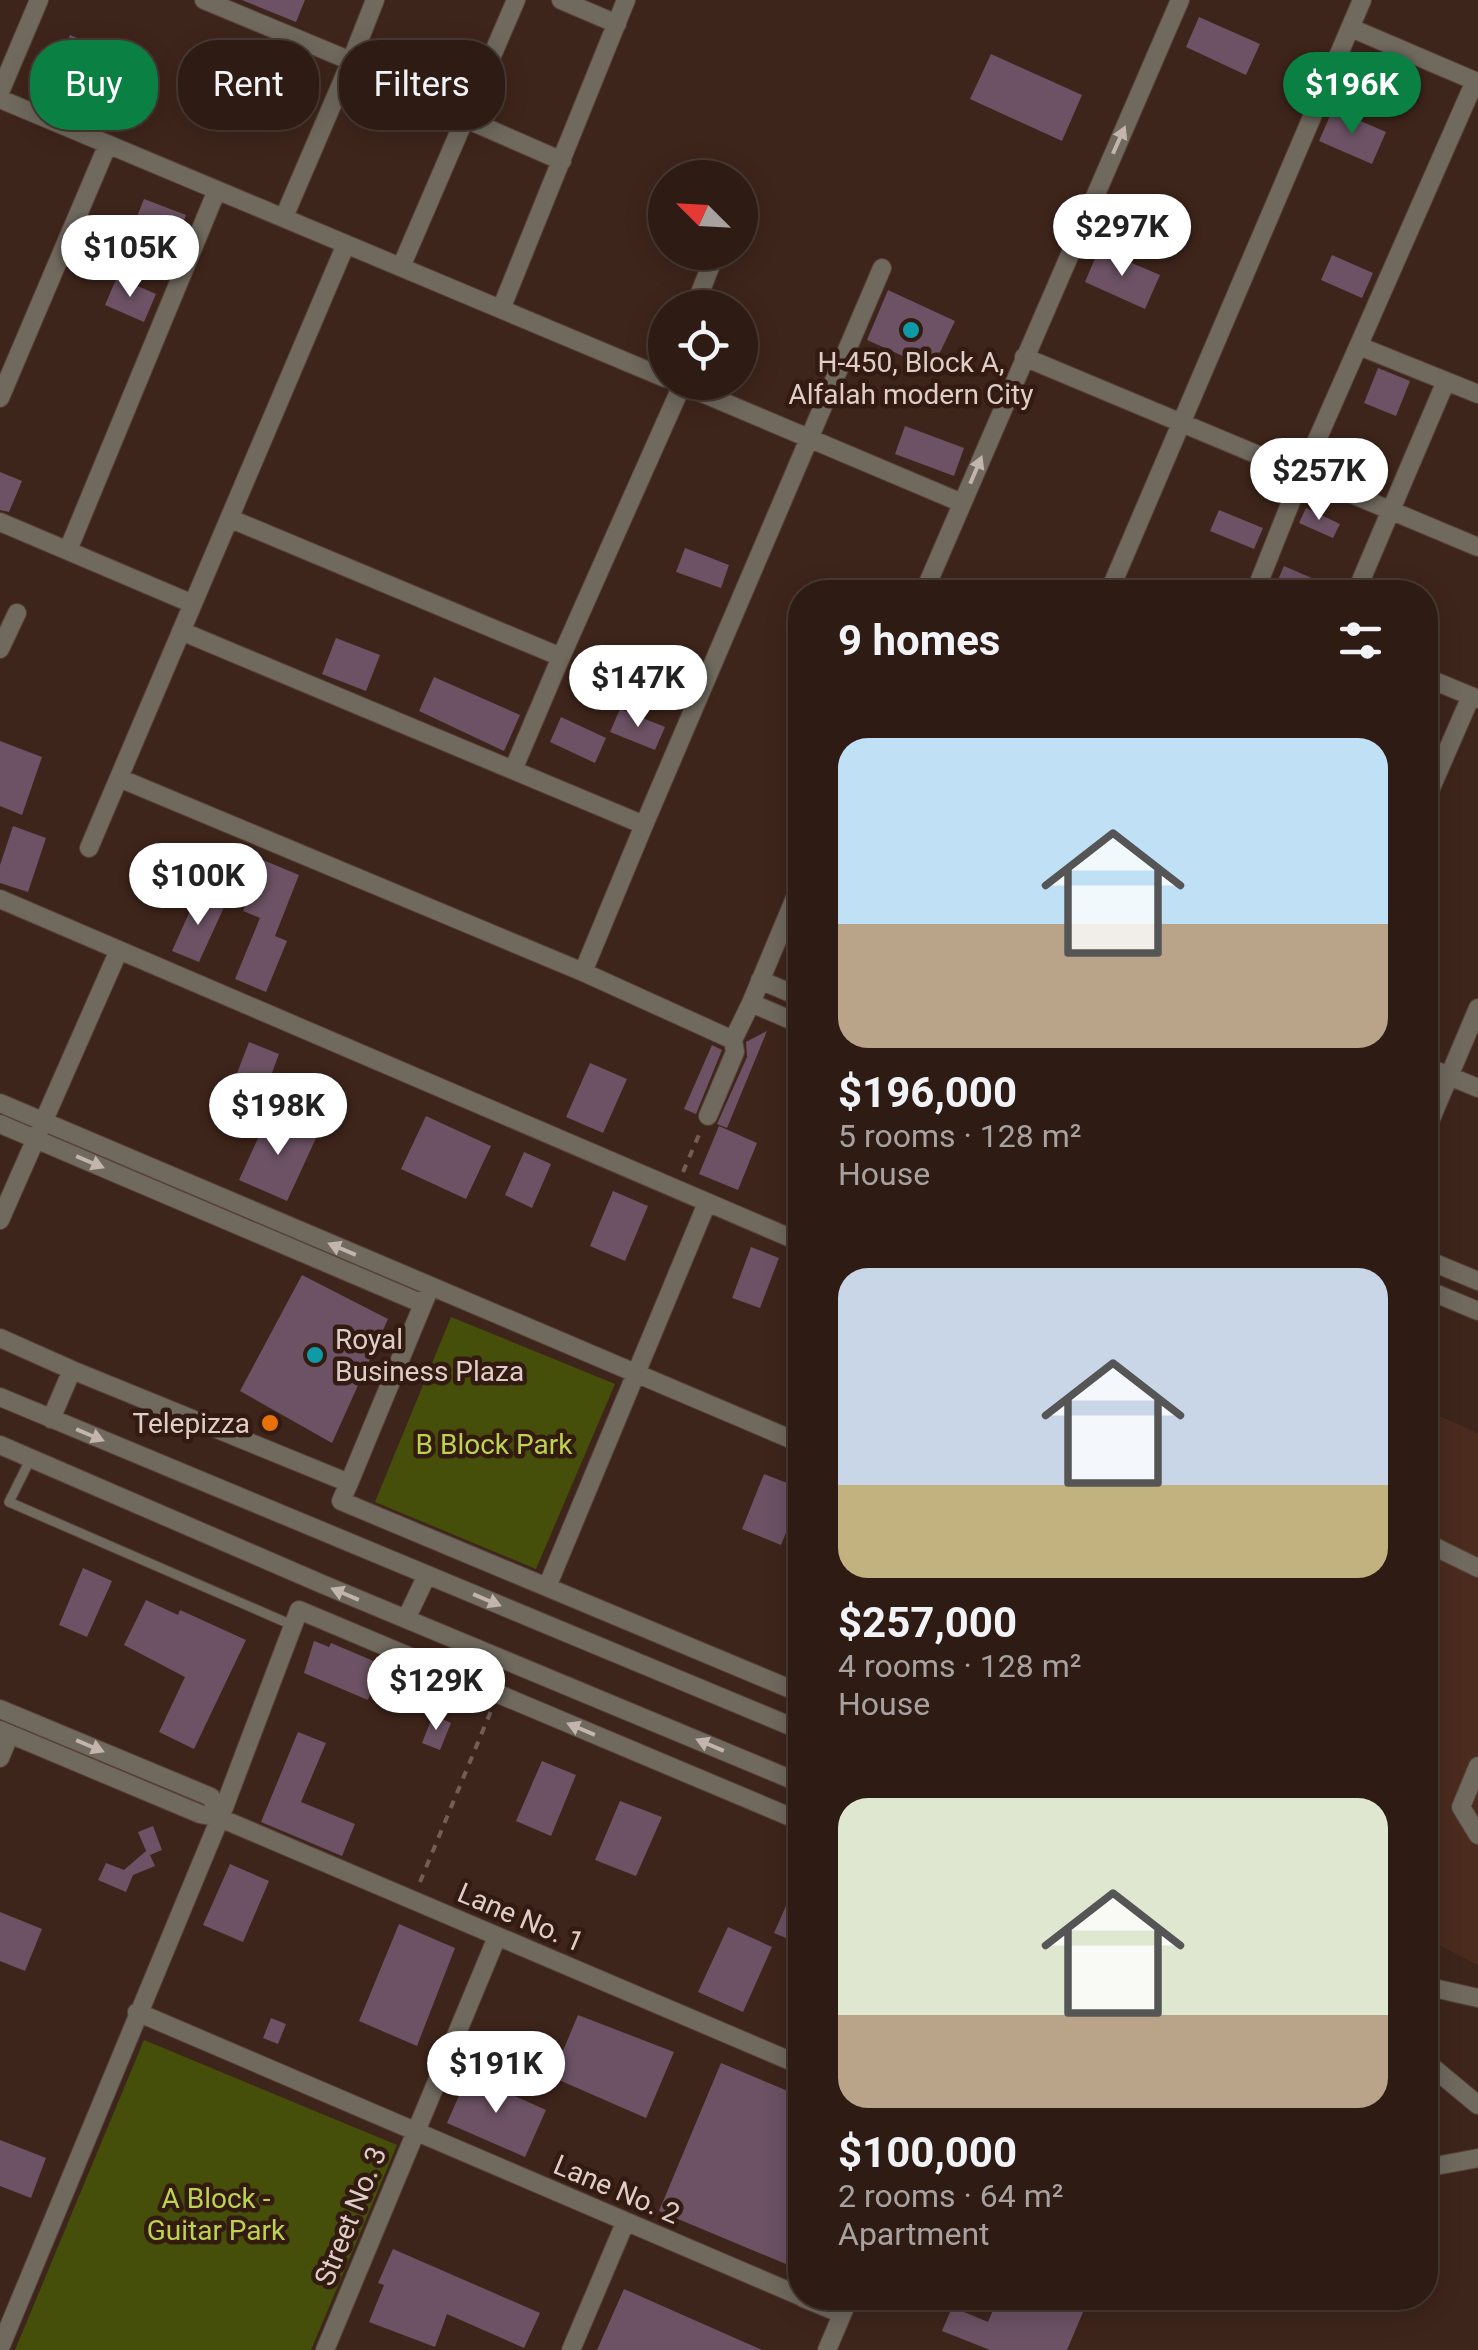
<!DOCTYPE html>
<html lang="en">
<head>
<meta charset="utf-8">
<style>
  :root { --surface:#2e1c14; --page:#3a2922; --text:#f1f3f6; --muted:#a7a1a0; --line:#493a34; --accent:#0b8043 }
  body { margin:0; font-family:Roboto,sans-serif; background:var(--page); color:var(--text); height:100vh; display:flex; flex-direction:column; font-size:38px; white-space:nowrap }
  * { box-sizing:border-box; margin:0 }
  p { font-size:32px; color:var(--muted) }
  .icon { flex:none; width:55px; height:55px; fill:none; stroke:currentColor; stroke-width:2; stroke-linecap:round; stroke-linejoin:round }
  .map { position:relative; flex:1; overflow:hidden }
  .sheet { position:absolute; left:788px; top:580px; width:650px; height:1730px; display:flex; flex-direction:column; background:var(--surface); border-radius:40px; box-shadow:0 5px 25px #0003,0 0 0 2px var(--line) }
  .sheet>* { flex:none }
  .guide { position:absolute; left:30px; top:40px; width:608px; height:90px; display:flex; gap:20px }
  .needle { width:65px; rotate:294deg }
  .buttons { position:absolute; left:648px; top:160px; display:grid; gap:20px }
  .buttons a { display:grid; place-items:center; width:110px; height:110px; border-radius:50%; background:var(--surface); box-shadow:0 5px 25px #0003,0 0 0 2px var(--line); font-size:50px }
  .price { position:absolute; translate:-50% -85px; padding:0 22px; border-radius:35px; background:#fff; color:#222; font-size:32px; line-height:65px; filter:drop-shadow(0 2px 5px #0008) }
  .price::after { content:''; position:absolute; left:50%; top:60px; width:30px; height:22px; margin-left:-15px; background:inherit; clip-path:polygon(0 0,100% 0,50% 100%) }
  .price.selected { background:var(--accent); color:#fff }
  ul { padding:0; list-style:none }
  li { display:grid; align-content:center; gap:20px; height:530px; padding:0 50px }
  li span { display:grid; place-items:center; height:310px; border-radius:30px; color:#555 }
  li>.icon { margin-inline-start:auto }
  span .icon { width:180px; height:180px; fill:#fffc; stroke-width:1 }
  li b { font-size:42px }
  h2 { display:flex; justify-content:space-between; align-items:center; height:120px; padding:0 50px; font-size:42px }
  .tag { padding:0 35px; border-radius:40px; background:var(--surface); box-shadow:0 5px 25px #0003,0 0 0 2px var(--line); font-size:35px; line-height:90px }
  .tag.selected { background:var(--accent); color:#fff }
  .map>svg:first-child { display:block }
</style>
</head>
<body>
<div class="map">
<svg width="1478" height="2350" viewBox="0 0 1478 2350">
  <rect width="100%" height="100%" fill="#3e251b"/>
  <path fill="#4b2b1e" d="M1425 1410 1478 1433V1965L1425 1938Z"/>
  <path fill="#454f09" d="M451 1317 615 1384 536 1569 375 1502Z
    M144 2040 397 2145 311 2350H15Z"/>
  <path fill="#6c5264" d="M242 0H305L296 22Z
    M1199 17 1260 44 1246 75 1186 47Z
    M70 35 100 48 81 95 50 83Z
    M991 54 1082 95 1062 141 970 99Z
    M1333 109 1386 132 1372 164 1319 141Z
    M144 199 186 215 176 242 133 226Z
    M1099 249 1160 275 1145 309 1085 282Z
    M1332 255 1373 273 1362 298 1321 280Z
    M117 277 156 294 144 322 105 305Z
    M888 290 955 321 932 369 867 340Z
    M1378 368 1410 381 1396 416 1364 403Z
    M905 426 964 448 954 476 895 454Z
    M0 472 22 481 9 512 0 510Z
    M1306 508 1340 524 1333 538 1299 523Z
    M1219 510 1263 528 1254 549 1210 531Z
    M685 548 729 565 721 588 676 572Z
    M1284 566 1344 592H1302L1277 582Z
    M336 638 380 655 366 691 322 674Z
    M434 677 520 715 504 751 419 711Z
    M620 709 665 727 655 750 610 732Z
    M561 717 606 738 595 763 550 742Z
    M0 741 42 757 22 815 0 806Z
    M13 826 46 838 28 892 0 883V865Z
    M263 860 299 875 275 936 287 941 266 992 235 979 260 918 243 911Z
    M198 893 225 905 199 962 172 951Z
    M767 1031 727 1128 717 1124 747 1057 746 1042Z
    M249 1042 279 1054 260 1105 229 1094Z
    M712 1045 722 1050 696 1114 684 1109Z
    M590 1063 627 1079 603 1133 566 1117Z
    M269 1114 317 1136 287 1201 239 1180Z
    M426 1116 491 1146 466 1199 401 1169Z
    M719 1126 757 1143 738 1190 699 1174Z
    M524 1152 551 1164 532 1208 505 1195Z
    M613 1191 648 1206 625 1261 590 1246Z
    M751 1247 779 1258 760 1308 732 1298Z
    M302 1275 388 1319 332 1443 240 1391Z
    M764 1474 800 1488V1498L781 1545 742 1529Z
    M83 1568 112 1581 87 1637 59 1625Z
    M146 1600 178 1615 180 1610 246 1640 194 1749 159 1732 185 1677 124 1645Z
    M314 1641 329 1647 331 1643 383 1665 368 1700 304 1673Z
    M433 1715 451 1723 440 1750 422 1743Z
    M298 1732 326 1743 301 1802 355 1824 342 1856 261 1822Z
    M542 1761 576 1775 551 1836 516 1821Z
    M620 1801 662 1817 636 1876 595 1860Z
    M153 1826 162 1850 150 1855 155 1866 133 1875 126 1892 98 1880 106 1863 124 1870 146 1851 138 1832Z
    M230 1864 269 1881 243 1942 203 1925Z
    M800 1874V1944L774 1933Z
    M0 1912 42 1929 25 1971 0 1961Z
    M399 1924 455 1948 417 2046 359 2021Z
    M728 1927 772 1947 743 2012 698 1992Z
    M578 2015 674 2052 646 2118 552 2077Z
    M271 2018 286 2024 278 2044 263 2038Z
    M721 2063 800 2096V2270L659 2211Z
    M468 2075 546 2110 525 2157 447 2123Z
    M0 2140 46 2158 31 2198 0 2186Z
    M393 2249 540 2313 524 2348 447 2314 435 2347 369 2322 384 2285 378 2283Z
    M624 2289 701 2323 762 2350H597Z
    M998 2298H1089L1067 2350H990L942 2331 952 2307 988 2322Z"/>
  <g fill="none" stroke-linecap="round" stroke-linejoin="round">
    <g stroke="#584037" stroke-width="11">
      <path id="lane" d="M31 1458 9 1502 292 1625"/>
    </g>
    <g stroke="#584037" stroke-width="20">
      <path id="street" d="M204 0 351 61 284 217
        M561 0 617 24
        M1351 28 1475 81
        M351 61 375 0
        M0 92 39 0
        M0 99 665 378
        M466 119 562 161
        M401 267 516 0
        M694 308 716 252
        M501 309 626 0
        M1359 346 1478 394
        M1024 357 1478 547
        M676 382 962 503
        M0 398 108 144
        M231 519 561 657 682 385
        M0 522 193 604
        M68 550 217 190
        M924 592 1180 0
        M1109 592 1362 0
        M1255 592 1302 474 1475 81 1478 82
        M1356 592 1446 381
        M181 631 644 825 882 268
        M0 649 17 613
        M1425 677 1478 699
        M513 770 561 657
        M119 778 583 972 733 1040 751 1003
        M1425 802 1471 696
        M89 848 346 244
        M800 886 751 1003 800 1024
        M0 899 800 1242
        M583 972 644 825
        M760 980 800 997
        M1425 1066 1478 1088
        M0 1103 800 1443
        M708 1116 735 1052 733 1040
        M0 1124 423 1304
        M1425 1133 1478 1008
        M0 1220 119 950
        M1425 1259 1478 1281
        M1425 1289 1478 1311
        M0 1338 72 1370 349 1483 341 1501 800 1693
        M0 1397 800 1730
        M51 1419 72 1370
        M0 1445 322 1584 800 1783
        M349 1483 426 1297
        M1425 1542 1478 1568
        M547 1587 707 1203
        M406 1619 427 1575
        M0 1709 211 1797 220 1818
        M0 1730 200 1814 220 1818 800 2065
        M0 1758 10 1734
        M1478 1766 1461 1807 1478 1835
        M1425 1986 1478 1998
        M137 2012 800 2296
        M1425 2061 1478 2105
        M1425 2168 1478 2158
        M803 2298 842 2314
        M0 2348 220 1818 299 1610 800 1821
        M325 2350 497 1937
        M571 2350 625 2223
        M827 2350 849 2298"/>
    </g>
    <path stroke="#735d54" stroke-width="4" stroke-dasharray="8 8" stroke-linecap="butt" d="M683 1172 701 1130
      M420 1882 491 1711"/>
    <use href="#lane" stroke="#6f695e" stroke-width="9"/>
    <use href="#street" stroke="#6f695e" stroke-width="18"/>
  </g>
  <defs><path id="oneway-solid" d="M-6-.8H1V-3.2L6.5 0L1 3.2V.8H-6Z" transform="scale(2.5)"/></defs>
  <g fill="#c3b4ad">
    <use href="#oneway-solid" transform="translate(1119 140) rotate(-66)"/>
    <use href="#oneway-solid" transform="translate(976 470) rotate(-67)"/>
    <use href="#oneway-solid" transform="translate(90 1162) rotate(23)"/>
    <use href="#oneway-solid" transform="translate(342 1249) rotate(-157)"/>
    <use href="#oneway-solid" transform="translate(90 1435) rotate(23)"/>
    <use href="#oneway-solid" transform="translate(345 1594) rotate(-157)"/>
    <use href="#oneway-solid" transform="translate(487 1600) rotate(23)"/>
    <use href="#oneway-solid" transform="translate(581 1729) rotate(-157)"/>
    <use href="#oneway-solid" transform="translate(710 1745) rotate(-157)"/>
    <use href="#oneway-solid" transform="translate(90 1746) rotate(23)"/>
  </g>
  <g fill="#0f9aa8" stroke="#341b11" stroke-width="4">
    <circle cx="911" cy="330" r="10"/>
    <circle cx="315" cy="1355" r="10"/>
  </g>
  <circle fill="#e8710a" stroke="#341b11" stroke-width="4" cx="270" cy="1423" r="10"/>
  <g text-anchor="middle" stroke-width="9" stroke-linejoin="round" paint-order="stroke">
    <g font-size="28" fill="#dfcdc7" stroke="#341b11">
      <text x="911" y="372">H-450, Block A,<tspan x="911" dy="32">Alfalah modern City</tspan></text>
      <text x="335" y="1349" text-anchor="start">Royal<tspan x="335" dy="32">Business Plaza</tspan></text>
      <text x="250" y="1433" text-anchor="end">Telepizza</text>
    </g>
    <g font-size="28" fill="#bcd34f" stroke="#341b11">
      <text x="494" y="1454">B Block Park</text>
      <text x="216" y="2208">A Block -<tspan x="216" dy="32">Guitar Park</tspan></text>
    </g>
    <g font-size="28" fill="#dfcdc7" stroke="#341b11">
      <text transform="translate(521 1917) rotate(23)" y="10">Lane No. 1</text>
      <text transform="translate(617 2189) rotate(23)" y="10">Lane No. 2</text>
      <text transform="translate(350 2216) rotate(-68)" y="10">Street No. 3</text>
    </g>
  </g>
</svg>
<div class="buttons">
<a><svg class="needle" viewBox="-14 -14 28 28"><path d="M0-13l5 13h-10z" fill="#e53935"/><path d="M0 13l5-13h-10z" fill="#a7a1a0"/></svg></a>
<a><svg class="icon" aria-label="locate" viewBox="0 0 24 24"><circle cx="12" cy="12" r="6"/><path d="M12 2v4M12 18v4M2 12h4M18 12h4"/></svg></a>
</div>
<b class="price selected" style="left:1352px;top:137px">$196K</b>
<b class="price" style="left:1122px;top:279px">$297K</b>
<b class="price" style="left:130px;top:300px">$105K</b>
<b class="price" style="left:1319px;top:523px">$257K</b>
<b class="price" style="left:638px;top:730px">$147K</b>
<b class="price" style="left:198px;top:928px">$100K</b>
<b class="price" style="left:278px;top:1158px">$198K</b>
<b class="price" style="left:436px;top:1733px">$129K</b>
<b class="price" style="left:496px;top:2116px">$191K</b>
<div class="guide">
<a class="tag selected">Buy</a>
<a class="tag">Rent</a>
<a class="tag">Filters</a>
</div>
<section class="sheet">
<h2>9 homes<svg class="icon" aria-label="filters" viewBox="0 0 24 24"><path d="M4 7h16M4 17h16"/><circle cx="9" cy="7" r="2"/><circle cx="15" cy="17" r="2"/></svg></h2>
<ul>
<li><span style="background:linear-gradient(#bfe0f5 60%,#b9a48a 0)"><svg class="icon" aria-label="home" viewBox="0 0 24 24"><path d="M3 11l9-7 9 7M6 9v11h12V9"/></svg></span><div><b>$196,000</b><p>5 rooms · 128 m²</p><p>House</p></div></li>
<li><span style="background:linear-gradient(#c9d6e8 70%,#c2b280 0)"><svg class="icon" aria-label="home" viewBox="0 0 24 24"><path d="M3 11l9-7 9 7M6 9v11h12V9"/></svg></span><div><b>$257,000</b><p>4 rooms · 128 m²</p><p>House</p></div></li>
<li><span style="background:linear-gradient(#dfe7d0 70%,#b9a48a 0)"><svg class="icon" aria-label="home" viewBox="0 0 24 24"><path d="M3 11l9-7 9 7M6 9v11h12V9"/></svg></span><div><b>$100,000</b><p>2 rooms · 64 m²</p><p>Apartment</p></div></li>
</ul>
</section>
</div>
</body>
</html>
